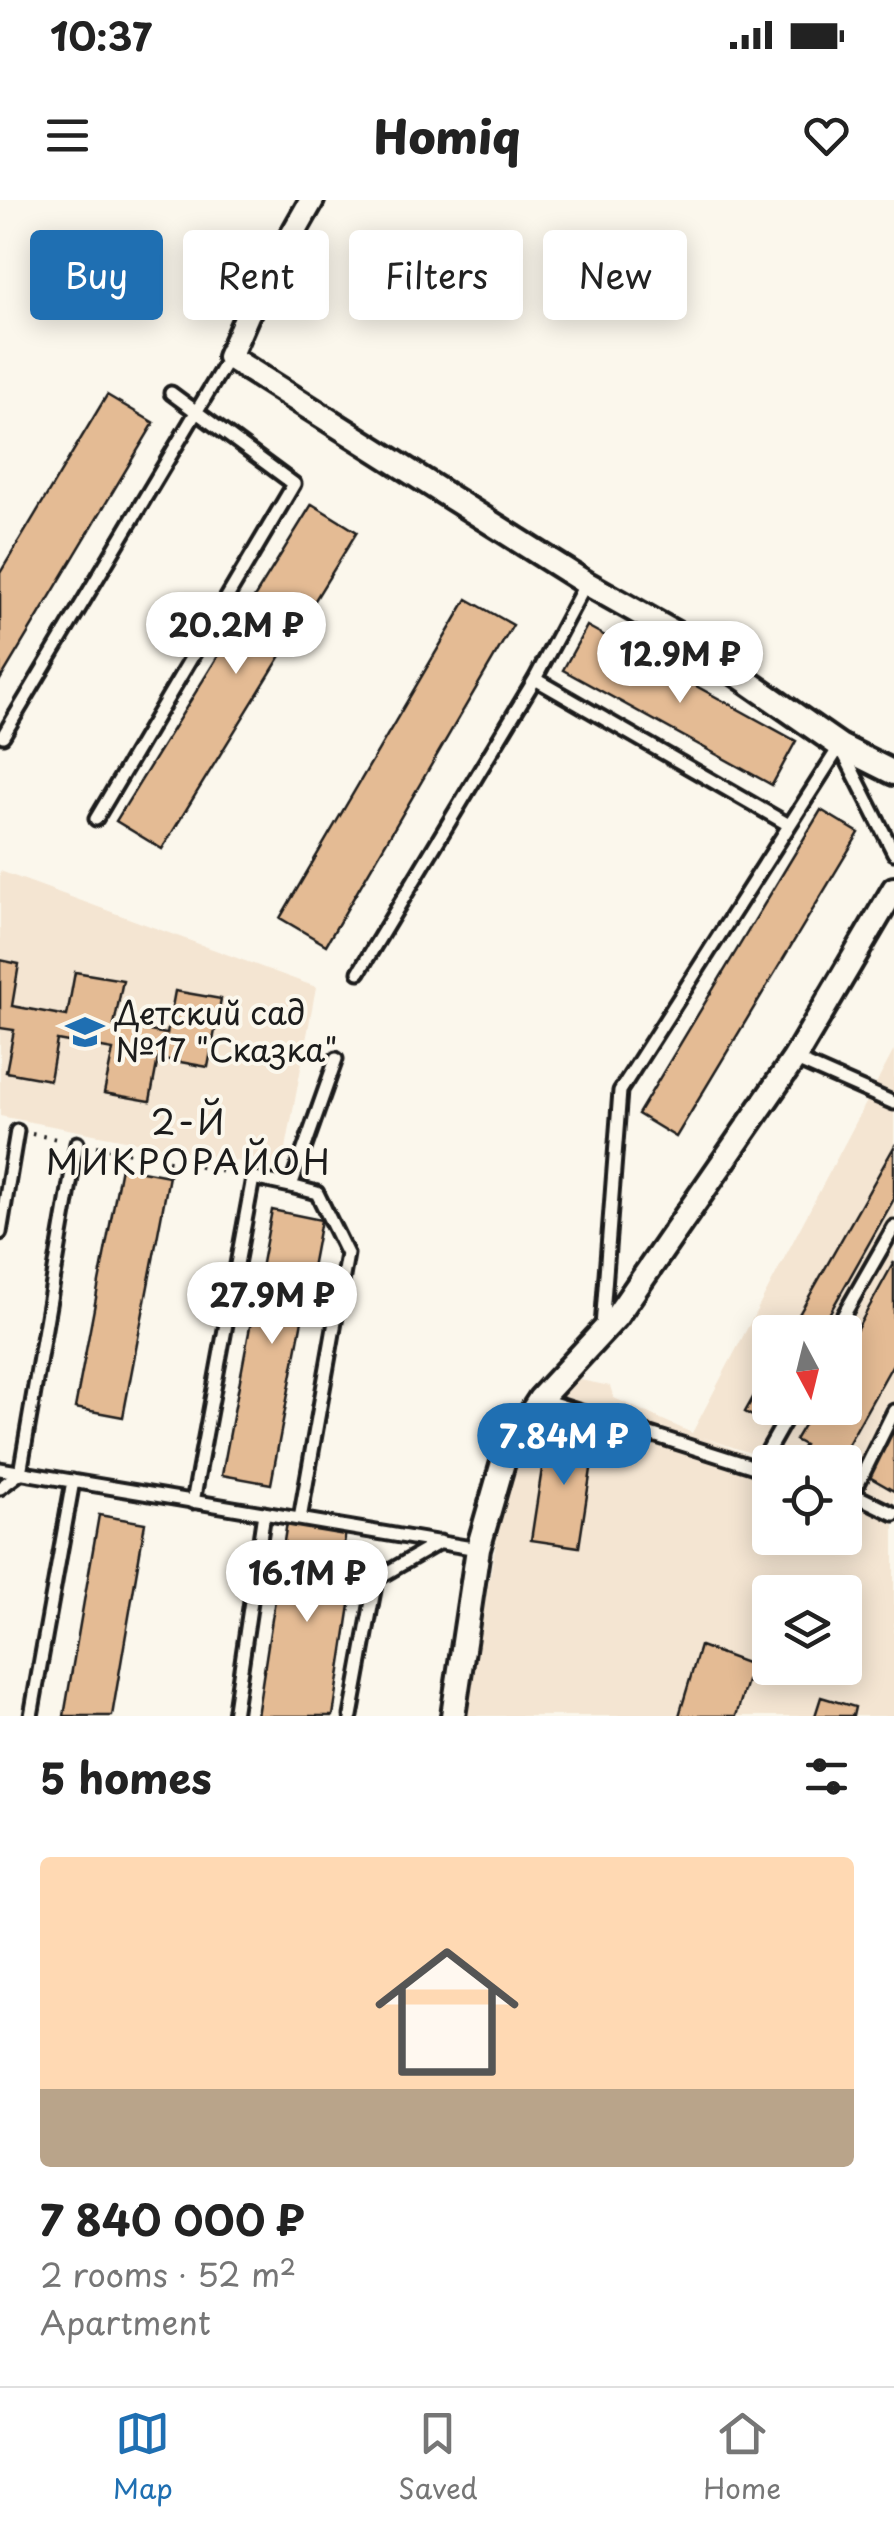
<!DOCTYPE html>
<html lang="en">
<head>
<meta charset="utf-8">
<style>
  :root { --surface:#fff; --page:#f2f2f2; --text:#222; --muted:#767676; --line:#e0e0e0; --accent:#1f6fb2 }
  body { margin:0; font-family:"Playpen Sans",sans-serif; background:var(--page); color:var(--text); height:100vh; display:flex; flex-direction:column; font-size:38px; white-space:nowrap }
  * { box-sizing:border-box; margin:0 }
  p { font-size:32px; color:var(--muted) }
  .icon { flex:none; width:55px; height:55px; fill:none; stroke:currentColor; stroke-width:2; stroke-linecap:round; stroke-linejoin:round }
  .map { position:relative; height:1516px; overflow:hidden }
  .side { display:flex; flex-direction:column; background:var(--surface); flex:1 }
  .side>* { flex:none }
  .guide { position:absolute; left:30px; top:30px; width:835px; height:90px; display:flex; gap:20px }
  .needle { width:65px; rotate:173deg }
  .controls { position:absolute; left:752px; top:1115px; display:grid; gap:20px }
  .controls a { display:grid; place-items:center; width:110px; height:110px; border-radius:10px; background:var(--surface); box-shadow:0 5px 25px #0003; font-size:50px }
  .price { position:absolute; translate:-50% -85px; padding:0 22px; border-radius:35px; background:#fff; color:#222; font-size:32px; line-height:65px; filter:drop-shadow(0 2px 5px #0008) }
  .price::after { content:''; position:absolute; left:50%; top:60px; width:30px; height:22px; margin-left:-15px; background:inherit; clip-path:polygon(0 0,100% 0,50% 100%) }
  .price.selected { background:var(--accent); color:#fff }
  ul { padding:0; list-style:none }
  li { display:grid; align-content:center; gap:20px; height:530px; padding:0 40px }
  li span { display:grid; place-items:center; height:310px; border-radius:10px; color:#555 }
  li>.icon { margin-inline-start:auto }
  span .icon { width:180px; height:180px; fill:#fffc; stroke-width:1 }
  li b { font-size:42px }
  h2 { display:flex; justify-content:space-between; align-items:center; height:120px; padding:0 40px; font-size:42px }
  .pill { padding:0 35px; border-radius:10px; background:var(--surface); box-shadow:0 5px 25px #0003; font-size:35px; line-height:90px }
  .pill.selected { background:var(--accent); color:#fff }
  .status { display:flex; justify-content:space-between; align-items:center; height:70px; padding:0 50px; background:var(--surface); direction:ltr }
  .status svg { height:28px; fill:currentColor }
  header { display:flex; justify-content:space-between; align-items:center; height:130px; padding:0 40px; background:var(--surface); font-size:45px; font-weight:800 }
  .menu { display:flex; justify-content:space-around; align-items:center; height:140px; border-top:2px solid var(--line); background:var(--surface); font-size:28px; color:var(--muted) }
  .menu a { display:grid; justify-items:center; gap:5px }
  .menu .selected { color:var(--accent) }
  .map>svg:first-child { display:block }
</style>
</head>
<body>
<div class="status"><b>10:37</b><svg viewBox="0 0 49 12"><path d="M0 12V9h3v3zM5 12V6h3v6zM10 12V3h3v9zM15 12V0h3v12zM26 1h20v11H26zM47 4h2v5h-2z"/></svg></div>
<header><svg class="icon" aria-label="menu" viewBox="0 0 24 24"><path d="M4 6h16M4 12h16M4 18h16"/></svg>Homiq<svg class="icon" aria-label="heart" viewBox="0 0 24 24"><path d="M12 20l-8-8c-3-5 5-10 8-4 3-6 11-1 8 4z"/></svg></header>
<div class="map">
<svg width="894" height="1516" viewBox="0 0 894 1516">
  <rect width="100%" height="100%" fill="#fbf7ec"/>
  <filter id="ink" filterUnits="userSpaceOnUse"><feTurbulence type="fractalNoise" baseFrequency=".01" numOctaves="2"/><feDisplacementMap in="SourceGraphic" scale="20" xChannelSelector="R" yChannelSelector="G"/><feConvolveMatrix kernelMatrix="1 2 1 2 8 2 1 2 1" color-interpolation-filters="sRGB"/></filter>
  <g filter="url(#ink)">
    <path fill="#f4e5d2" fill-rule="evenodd" d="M0 671 316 787 282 970 0 916Z
      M894 850V1307L845 1286V1262H778L702 1237 770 1263V1338H845V1290L894 1309V1516H464L509 1273 551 1174 610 1186 614 1198 692 1233ZM770 1132H845V1208H770ZM770 1392H845V1468H770Z"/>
    <path fill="#e4bb94" stroke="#1c1c1c" stroke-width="2.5" d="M107 195 154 223 0 480V373Z
      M312 304 357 332 162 649 116 621Z
      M467 399 513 425 326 745 280 718Z
      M587 426 796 541 772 585 563 470Z
      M821 610 859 633 676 937 638 914Z
      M0 760 19 764 12 806 67 816 75 772 123 780 114 825 167 834 175 791 221 799 208 867 158 858 150 901 104 893 113 850 57 840 50 880 6 872 14 830 0 828Z
      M894 947V999L819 1132H789Z
      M121 967 169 976 123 1217 75 1208Z
      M272 1010 321 1020 271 1284 222 1275Z
      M894 1062V1162L838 1262 823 1256 820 1262H799L795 1260 804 1245 795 1240 814 1208H845V1151Z
      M770 1167V1208H776L767 1224 745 1212Z
      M894 1226V1291L866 1275Z
      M548 1230 596 1237 579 1347 531 1340Z
      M99 1315 145 1323 112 1516H64Z
      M287 1322 346 1331 339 1377 354 1379 333 1516H257Z
      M700 1446 752 1465 736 1516H679Z
      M821 1497 855 1507 853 1516H815Z"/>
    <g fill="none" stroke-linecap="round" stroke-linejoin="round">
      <g stroke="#1c1c1c" stroke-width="19">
        <path id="lane" d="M535 479 789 625
          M3 536 229 157
          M96 619 294 284 171 193
          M359 772 535 479 586 383
          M794 859 894 903
          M0 1033 17 931
          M602 1127 620 891 840 546 894 653
          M834 1132 894 1027
          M540 1199 770 1272
          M758 1268 792 1208
          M0 1269 478 1349
          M0 1288 20 1273 77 943
          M845 1292 853 1294 894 1211
          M853 1294 894 1314
          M193 1302 253 978 291 986
          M300 1319 347 1054 317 993 291 986 336 859
          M31 1516 73 1281
          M234 1516 264 1313
          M351 1516 376 1379 440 1342"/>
      </g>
      <g stroke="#1c1c1c" stroke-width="30">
        <path id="street" d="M312 0 248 113 229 157 586 383 689 441 840 546 894 573
          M453 1516 478 1349 506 1252 540 1199 616 1117 794 859 894 689"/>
      </g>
      <path stroke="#1c1c1c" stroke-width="4" stroke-dasharray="2.5 8" stroke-linecap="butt" d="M32 934 62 940
        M96 946 234 974"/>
      <use href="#lane" stroke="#fbf7ec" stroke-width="11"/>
      <use href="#street" stroke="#fbf7ec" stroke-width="22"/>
    </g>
  </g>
  <defs>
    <g id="school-bare" transform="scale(3)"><path d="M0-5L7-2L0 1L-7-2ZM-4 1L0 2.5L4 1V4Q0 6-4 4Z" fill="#1f6fb2" stroke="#fbf7ec" stroke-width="2.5" paint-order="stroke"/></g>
  </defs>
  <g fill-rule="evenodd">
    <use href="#school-bare" x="85" y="832"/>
  </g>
  <g text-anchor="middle" stroke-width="8" stroke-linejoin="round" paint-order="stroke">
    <g font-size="32" fill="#1c1c1c" stroke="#fbf7ec" text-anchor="start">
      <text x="115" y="825">Детский сад<tspan x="115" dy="37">№17 "Сказка"</tspan></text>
    </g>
    <g font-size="35" letter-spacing="2.5" fill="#1c1c1c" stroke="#fbf7ec">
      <text x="189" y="935">2-Й<tspan x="189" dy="40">МИКРОРАЙОН</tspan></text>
    </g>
  </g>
</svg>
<div class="controls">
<a><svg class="needle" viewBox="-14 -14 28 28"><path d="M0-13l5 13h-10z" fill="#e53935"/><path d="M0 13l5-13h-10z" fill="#767676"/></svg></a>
<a><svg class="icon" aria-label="locate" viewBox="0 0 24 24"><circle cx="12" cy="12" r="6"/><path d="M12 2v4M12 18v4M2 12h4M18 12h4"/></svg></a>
<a><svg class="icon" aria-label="layers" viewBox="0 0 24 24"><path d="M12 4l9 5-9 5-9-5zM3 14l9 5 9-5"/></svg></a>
</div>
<b class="price" style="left:236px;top:477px">20.2M ₽</b>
<b class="price" style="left:680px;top:506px">12.9M ₽</b>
<b class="price" style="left:272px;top:1147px">27.9M ₽</b>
<b class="price selected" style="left:564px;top:1288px">7.84M ₽</b>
<b class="price" style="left:307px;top:1425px">16.1M ₽</b>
<div class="guide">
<a class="pill selected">Buy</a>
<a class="pill">Rent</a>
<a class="pill">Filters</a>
<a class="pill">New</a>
</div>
</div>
<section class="side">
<h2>5 homes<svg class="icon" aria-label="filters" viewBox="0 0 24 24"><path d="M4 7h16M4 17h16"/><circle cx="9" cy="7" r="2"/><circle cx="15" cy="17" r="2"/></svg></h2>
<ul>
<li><span style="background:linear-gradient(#ffd9b3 75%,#b9a48a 0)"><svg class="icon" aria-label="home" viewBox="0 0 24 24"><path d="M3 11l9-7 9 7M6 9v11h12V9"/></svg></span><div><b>7 840 000 ₽</b><p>2 rooms · 52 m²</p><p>Apartment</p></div></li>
</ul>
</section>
<nav class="menu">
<a class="selected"><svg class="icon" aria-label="map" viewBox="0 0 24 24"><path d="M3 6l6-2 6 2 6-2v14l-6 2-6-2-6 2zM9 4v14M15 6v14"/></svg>Map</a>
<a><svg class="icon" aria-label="saved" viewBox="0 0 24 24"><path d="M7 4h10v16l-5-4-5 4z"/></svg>Saved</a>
<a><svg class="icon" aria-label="home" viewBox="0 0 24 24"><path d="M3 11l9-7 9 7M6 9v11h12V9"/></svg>Home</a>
</nav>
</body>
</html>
